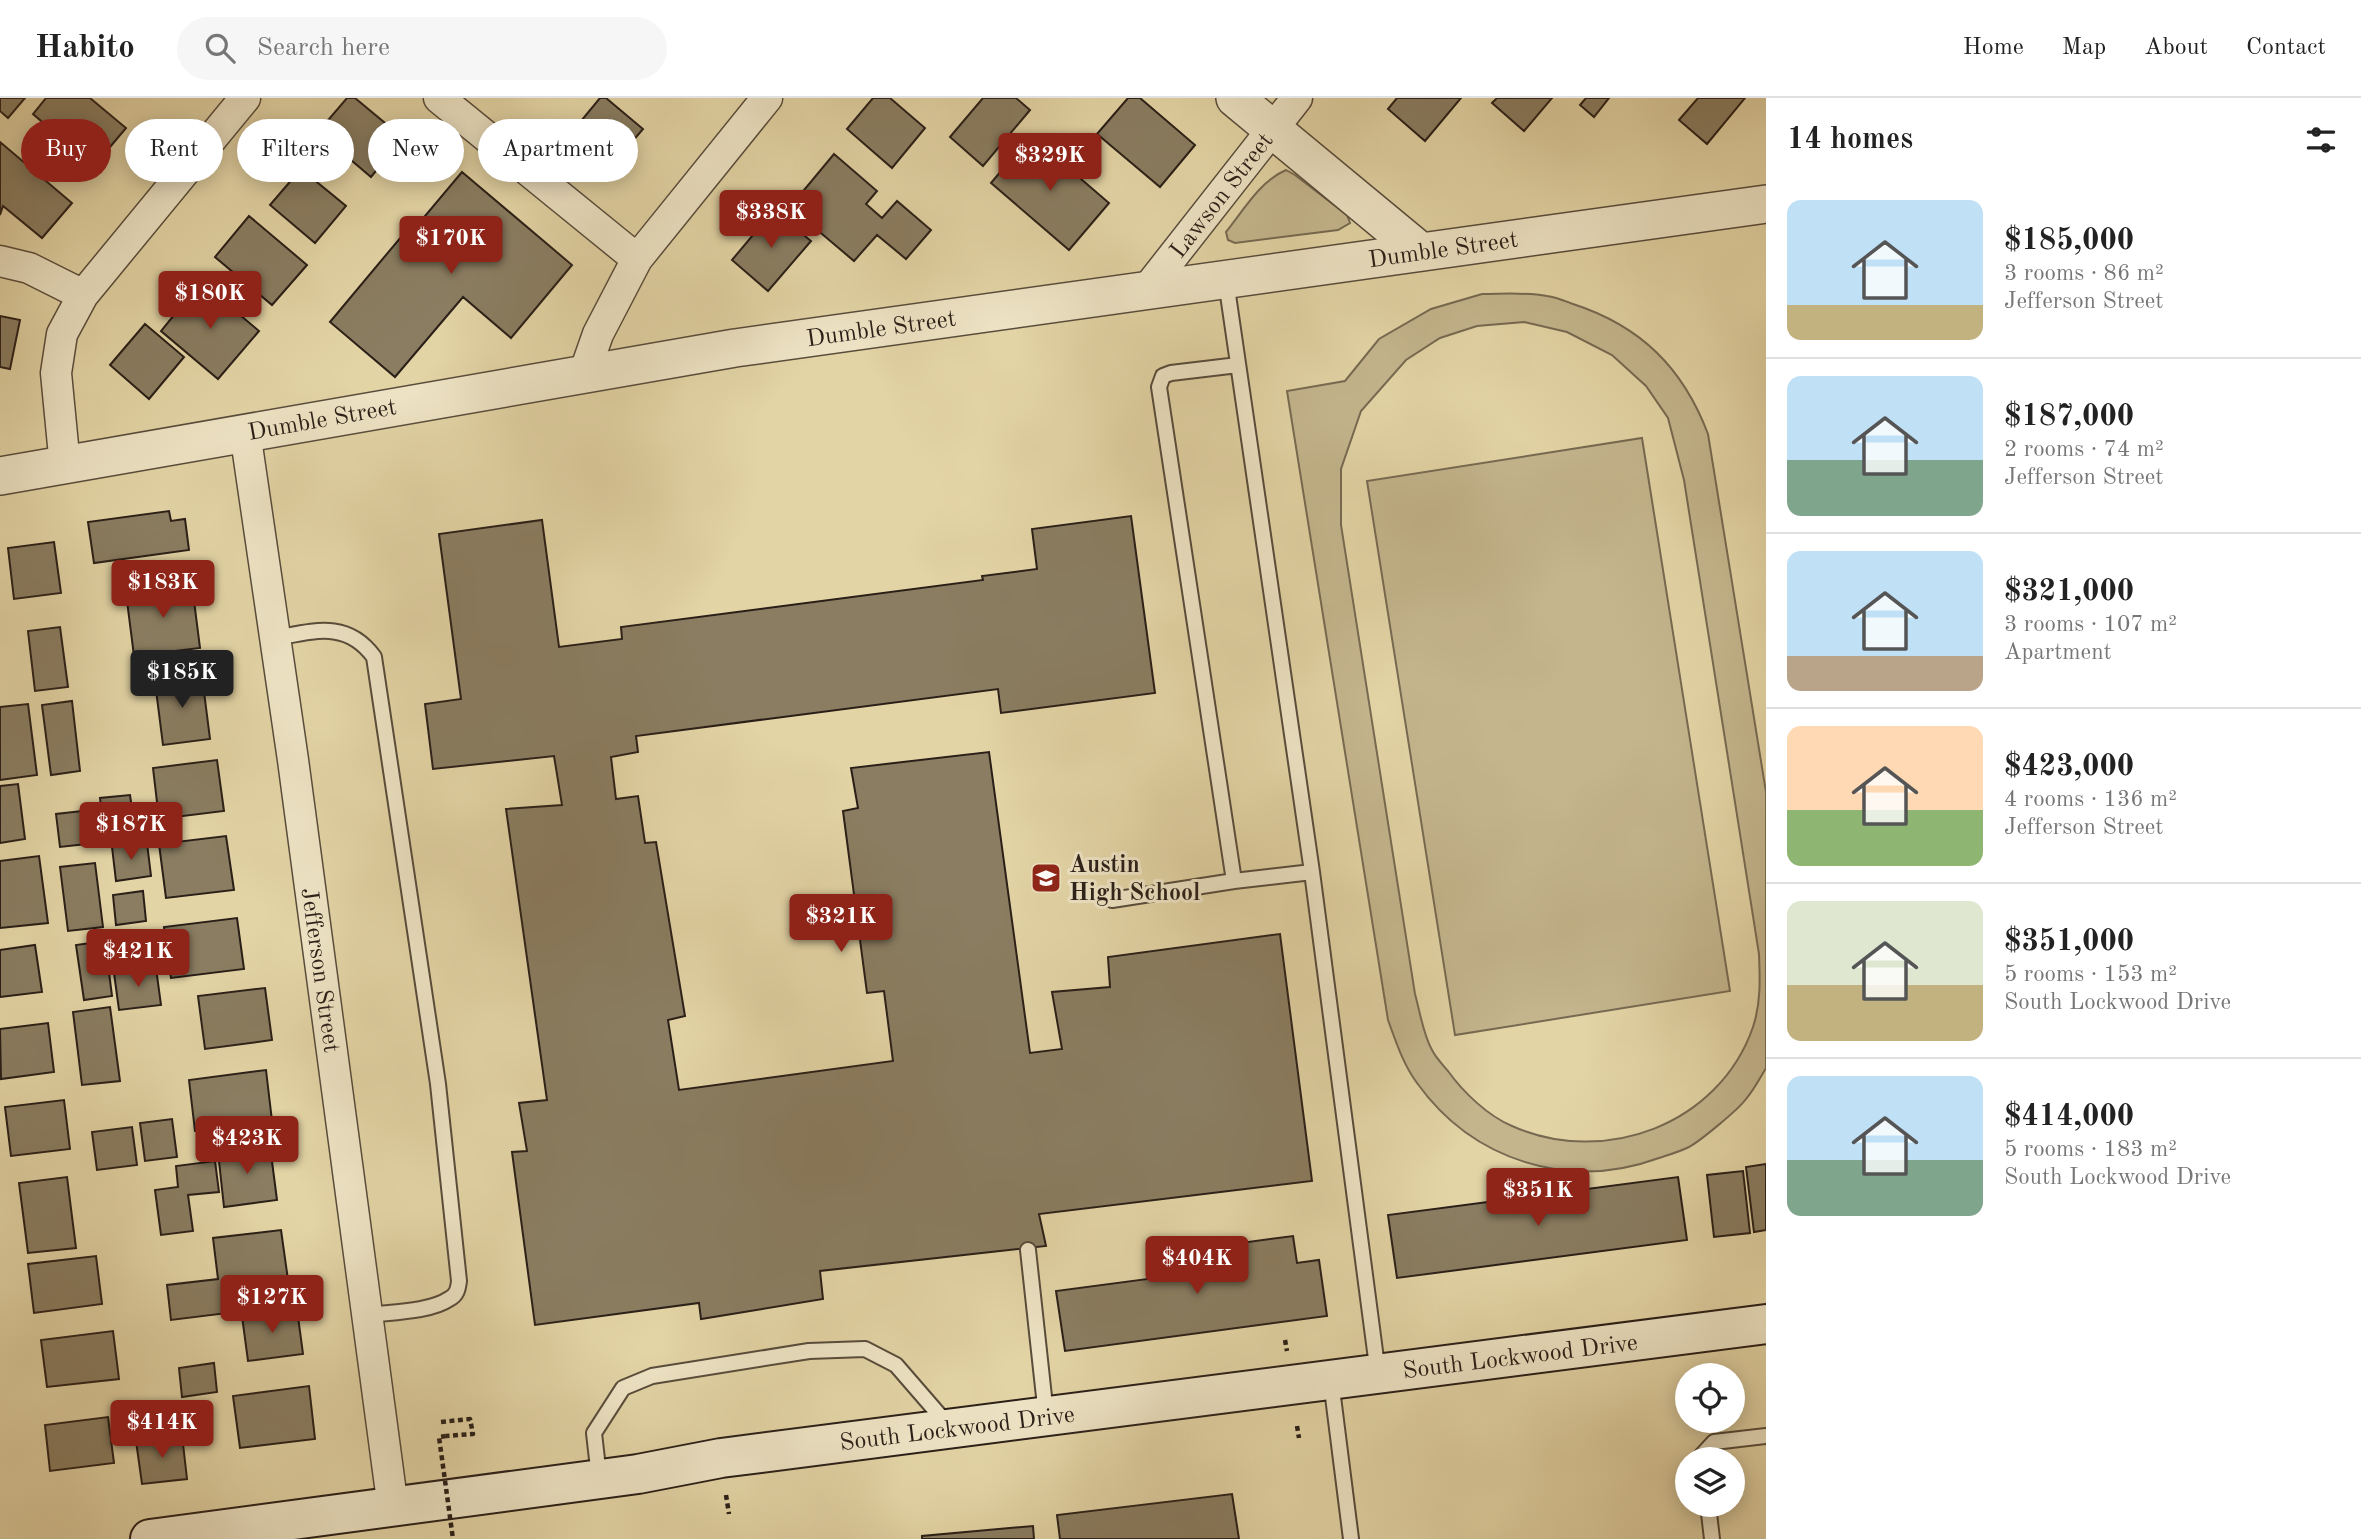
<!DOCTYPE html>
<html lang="en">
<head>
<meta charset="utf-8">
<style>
  :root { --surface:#fff; --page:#f6f6f6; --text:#222; --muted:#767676; --line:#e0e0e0; --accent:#8f2418 }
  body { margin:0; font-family:"Old Standard TT",serif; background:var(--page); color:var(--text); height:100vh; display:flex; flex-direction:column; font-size:26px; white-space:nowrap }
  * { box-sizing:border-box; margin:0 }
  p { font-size:23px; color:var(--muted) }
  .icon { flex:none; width:38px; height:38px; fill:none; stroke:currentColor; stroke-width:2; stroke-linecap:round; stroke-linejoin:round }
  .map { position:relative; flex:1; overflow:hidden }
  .side { display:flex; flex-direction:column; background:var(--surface); width:595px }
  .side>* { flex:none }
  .top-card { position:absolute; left:21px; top:21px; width:665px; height:63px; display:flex; gap:14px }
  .buttons { position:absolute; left:1675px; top:1265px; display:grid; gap:14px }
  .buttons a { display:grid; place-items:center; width:70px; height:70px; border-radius:50%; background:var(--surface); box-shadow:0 4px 18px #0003; font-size:35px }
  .price { position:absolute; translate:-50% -60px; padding:0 16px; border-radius:7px; background:var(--accent); color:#fff; font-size:23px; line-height:46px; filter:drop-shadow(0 2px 4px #0008) }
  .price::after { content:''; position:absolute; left:50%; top:42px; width:21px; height:16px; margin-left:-10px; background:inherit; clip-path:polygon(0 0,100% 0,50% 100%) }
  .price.active { background:#222; color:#fff }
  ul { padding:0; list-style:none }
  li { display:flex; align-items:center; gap:21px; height:175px; padding:0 21px }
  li+li { border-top:2px solid var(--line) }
  li span { display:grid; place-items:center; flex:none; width:196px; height:140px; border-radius:14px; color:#555 }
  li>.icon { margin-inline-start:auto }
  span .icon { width:84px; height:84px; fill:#fffc; stroke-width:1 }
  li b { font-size:30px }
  h2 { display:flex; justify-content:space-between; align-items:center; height:84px; padding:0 21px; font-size:30px }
  .chip { padding:0 24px; border-radius:32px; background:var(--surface); box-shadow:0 4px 18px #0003; font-size:24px; line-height:63px }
  .chip.active { background:var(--accent); color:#fff }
  header { display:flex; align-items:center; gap:42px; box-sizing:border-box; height:98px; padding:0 35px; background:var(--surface); border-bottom:2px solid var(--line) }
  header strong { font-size:33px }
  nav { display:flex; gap:38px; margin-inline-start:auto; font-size:24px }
  .search { width:490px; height:63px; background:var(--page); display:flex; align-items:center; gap:18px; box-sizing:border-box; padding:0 24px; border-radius:38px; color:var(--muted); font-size:26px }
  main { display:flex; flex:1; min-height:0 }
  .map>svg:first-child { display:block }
</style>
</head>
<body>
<header>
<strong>Habito</strong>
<div class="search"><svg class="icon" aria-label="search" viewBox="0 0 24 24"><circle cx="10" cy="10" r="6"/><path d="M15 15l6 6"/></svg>Search here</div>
<nav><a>Home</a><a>Map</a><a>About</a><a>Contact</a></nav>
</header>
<main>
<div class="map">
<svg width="1766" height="1441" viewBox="0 0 1766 1441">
  <rect width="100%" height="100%" fill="#e3d4a5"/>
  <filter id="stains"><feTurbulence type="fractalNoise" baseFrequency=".00286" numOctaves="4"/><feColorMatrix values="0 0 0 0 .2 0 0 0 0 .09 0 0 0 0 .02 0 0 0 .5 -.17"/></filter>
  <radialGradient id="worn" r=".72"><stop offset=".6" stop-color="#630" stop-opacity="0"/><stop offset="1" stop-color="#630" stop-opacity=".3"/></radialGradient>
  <path fill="#c4b58d" stroke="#776a52" stroke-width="2" fill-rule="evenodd" d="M1286 72 1295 77 1347 117 1350 125 1338 132 1235 145 1228 142 1226 134C1243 113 1260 83 1286 72Z
    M1482 196C1503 196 1526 194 1547 198 1556 199 1565 203 1573 206 1641 228 1683 270 1708 336L1766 694V970C1760 980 1754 992 1746 1001 1738 1012 1700 1043 1689 1049 1679 1054 1668 1057 1659 1060 1569 1093 1473 1063 1417 985 1403 966 1396 944 1388 922L1287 293 1345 283 1379 241 1431 211ZM1524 224 1567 234 1612 257 1646 288 1668 320 1684 382 1759 856C1760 881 1761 905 1753 929 1719 1027 1604 1069 1512 1028 1488 1018 1463 994 1448 973 1443 967 1436 960 1432 952 1423 936 1420 914 1415 896L1341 427V371L1361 313 1406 262 1440 240 1477 228Z
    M1642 340 1730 893 1455 937 1367 383Z"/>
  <path fill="#8a7d61" stroke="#2a1f18" stroke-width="2" d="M0 0H25L8 20 0 13Z
    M46 0H90L126 30 94 68 33 16Z
    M347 0H355L403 40 371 79 318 34Z
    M600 0H606L643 31 611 68 571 35Z
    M873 0H890L925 30 892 70 847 31Z
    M983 0H1016L1030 12 983 68 950 39Z
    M1128 0H1140L1195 47 1160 89 1097 36Z
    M1397 0H1461L1425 43 1388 11Z
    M1497 0H1552L1524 33 1492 5Z
    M1586 0H1609L1594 19 1580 7Z
    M1698 0H1745L1707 46 1679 22Z
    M1031 38 1109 105 1069 152 991 85Z
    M0 44 72 105 42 140 3 108 0 117Z
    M834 56 877 93 866 106 882 120 897 103 931 132 906 161 877 137 854 163 790 109Z
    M301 71 346 108 315 145 270 107Z
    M462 74 572 167 511 240 463 199 395 279 330 224 401 139 405 142Z
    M774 112 811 143 768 193 732 162Z
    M249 118 307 167 272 207 215 159Z
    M201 184 259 233 218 281 161 233Z
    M0 218 20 222 10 271 0 269Z
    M145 226 184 259 149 301 110 267Z
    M169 413 171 423 185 421 189 452 94 465 88 424Z
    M1131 418 1155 595 1001 615 998 591 636 638 638 654 611 659 616 701 638 698 645 745 656 744 685 918 668 922 679 992 893 963 884 893 867 895 843 713 858 710 851 670 989 654 1030 955 1062 951 1052 894 1110 889 1108 859 1280 836 1312 1083 1039 1116 1046 1148 820 1173 823 1201 701 1221 699 1205 535 1227 512 1054 527 1053 519 1005 547 1002 506 711 562 707 554 658 433 671 425 606 461 601 439 436 542 422 559 549 622 541 621 529 983 482 982 478 1037 471 1032 431Z
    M54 444 61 495 14 501 8 450Z
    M192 487 200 550 134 558 126 495Z
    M60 529 68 589 35 593 28 533Z
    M202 578 210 641 163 647 155 584Z
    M72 603 80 673 51 677 42 607Z
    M28 606 37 677 0 682V609Z
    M217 662 224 713 159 721 153 670Z
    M18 686 25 741 0 745V688Z
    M130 697 136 739 105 743 100 700Z
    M91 712 95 745 60 749 56 716Z
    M226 738 234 792 166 800 159 746Z
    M147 745 151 778 116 783 112 749Z
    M39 758 48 825 0 830V763Z
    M95 765 103 829 68 833 60 769Z
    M143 793 146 823 116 827 113 797Z
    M237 820 244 871 171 880 164 829Z
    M105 843 112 898 84 902 76 847Z
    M35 847 42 894 0 899V852Z
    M156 870 161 907 119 912 114 875Z
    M265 890 272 942 205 951 198 898Z
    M110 909 120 983 82 987 73 914Z
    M48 925 54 974 1 981 0 931Z
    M266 972 272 1023 195 1033 189 982Z
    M64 1002 70 1051 11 1058 5 1009Z
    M172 1021 177 1059 145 1063 140 1025Z
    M132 1029 137 1067 97 1072 92 1034Z
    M270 1048 277 1102 224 1109 218 1054Z
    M215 1063 219 1094 188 1097 193 1133 161 1137 155 1092 178 1089 176 1068Z
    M1766 1066V1132L1754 1134 1746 1069Z
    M1743 1073 1750 1135 1714 1139 1707 1077Z
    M67 1079 76 1150 28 1155 19 1085Z
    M1678 1079 1687 1142 1397 1180 1388 1117Z
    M281 1132 289 1189 241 1194 244 1213 171 1222 167 1187 218 1181 213 1140Z
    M1293 1138 1297 1165 1319 1162 1327 1218 1065 1253 1056 1193 1163 1179 1160 1156Z
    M96 1158 102 1206 34 1215 28 1166Z
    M297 1211 303 1256 248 1263 242 1218Z
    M113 1233 119 1281 47 1289 41 1242Z
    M214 1265 217 1294 182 1299 179 1270Z
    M309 1288 315 1341 240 1350 233 1298Z
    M108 1319 114 1365 50 1373 45 1327Z
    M182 1337 187 1381 142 1386 136 1343Z
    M1232 1396 1239 1441H1060L1057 1417Z
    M1033 1428 1034 1441H922V1438Z"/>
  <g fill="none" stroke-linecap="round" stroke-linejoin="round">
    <g stroke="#584c3b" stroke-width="18">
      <path id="service" d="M1226 183 1312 774 1378 1276
        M275 540C314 533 347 522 374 559L438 986 459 1183C458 1191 457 1197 449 1201 430 1214 390 1214 368 1217
        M1234 783 1159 289 1163 278 1171 275 1238 267
        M1112 802 1234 783 1312 774
        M1028 1152 1046 1317
        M1331 1283 1351 1441
        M1702 1362V1357L1714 1344 1766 1338
        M599 1379 594 1335 623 1290 652 1278 809 1253 865 1251 896 1267 948 1327
        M1708 1407 1712 1441"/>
    </g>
    <g stroke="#584c3b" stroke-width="33">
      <path id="minor" d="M439 0 637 161
        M0 163 29 170 83 197
        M1144 195 1297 0
        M584 276 598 236 637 161 767 0
        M245 334 293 662 393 1410
        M65 368 56 275 62 236 83 197 245 0"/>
    </g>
    <g stroke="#584c3b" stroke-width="40">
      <path id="tertiary" d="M1235 0 1421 154
        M0 378 735 250 1766 106"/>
    </g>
    <g stroke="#2a1f18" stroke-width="42">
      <path id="secondary" d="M150 1441 638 1376 721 1360 1766 1226"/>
    </g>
    <path stroke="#2a1f18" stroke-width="4.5" stroke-dasharray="5 3.5" stroke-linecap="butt" d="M1285 1242 1287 1253
      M441 1324 470 1321 473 1336 446 1338
      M1297 1328 1299 1340
      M726 1397 729 1416"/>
    <use href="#service" stroke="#ede3c4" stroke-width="14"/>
    <use href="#minor" stroke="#ede3c4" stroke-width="30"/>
    <use href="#tertiary" stroke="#ede3c4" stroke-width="37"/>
    <use href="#secondary" stroke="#ede3c4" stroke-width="38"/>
    <path stroke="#2a1f18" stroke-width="4.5" stroke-dasharray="5 3.5" stroke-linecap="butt" d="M446 1338 439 1339 453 1441"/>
  </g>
  <defs>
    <g id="school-square" transform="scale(1.575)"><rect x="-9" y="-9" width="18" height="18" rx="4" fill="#8f2418" stroke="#ede3c4"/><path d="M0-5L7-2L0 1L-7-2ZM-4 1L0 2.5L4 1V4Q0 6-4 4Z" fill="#fff"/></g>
  </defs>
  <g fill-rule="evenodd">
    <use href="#school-square" x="1046" y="780"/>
  </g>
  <g text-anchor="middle" stroke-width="6" stroke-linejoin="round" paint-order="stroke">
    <g font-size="24" fill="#2a1f18" stroke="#ede3c4">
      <text transform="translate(1221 97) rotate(-52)" y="8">Lawson Street</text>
      <text transform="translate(1443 151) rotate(-8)" y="8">Dumble Street</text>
      <text transform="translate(881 230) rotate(-8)" y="8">Dumble Street</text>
      <text transform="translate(322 321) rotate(-10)" y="8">Dumble Street</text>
      <text transform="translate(321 872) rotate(82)" y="8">Jefferson Street</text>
      <text transform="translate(1520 1258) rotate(-7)" y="8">South Lockwood Drive</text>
      <text transform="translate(957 1330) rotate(-7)" y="8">South Lockwood Drive</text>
    </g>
    <g font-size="24" font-weight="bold" fill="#2a1f18" stroke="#ede3c4" text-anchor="start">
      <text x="1069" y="774">Austin<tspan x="1069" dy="28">High School</tspan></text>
    </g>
  </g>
  <rect width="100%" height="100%" filter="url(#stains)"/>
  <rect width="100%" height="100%" fill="url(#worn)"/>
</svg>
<div class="buttons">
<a><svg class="icon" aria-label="locate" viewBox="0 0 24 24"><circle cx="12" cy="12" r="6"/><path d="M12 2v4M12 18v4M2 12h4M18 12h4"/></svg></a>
<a><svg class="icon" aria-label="layers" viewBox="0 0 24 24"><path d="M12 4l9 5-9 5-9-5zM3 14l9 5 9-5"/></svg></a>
</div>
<b class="price" style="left:1050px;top:95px">$329K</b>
<b class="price" style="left:771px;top:152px">$338K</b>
<b class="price" style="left:451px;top:178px">$170K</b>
<b class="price" style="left:210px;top:233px">$180K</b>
<b class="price" style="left:163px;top:522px">$183K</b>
<b class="price active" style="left:182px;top:612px">$185K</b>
<b class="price" style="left:131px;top:764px">$187K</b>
<b class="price" style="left:841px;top:856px">$321K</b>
<b class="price" style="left:138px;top:891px">$421K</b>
<b class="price" style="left:247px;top:1078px">$423K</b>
<b class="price" style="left:1538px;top:1130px">$351K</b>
<b class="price" style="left:1197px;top:1198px">$404K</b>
<b class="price" style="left:272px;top:1237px">$127K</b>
<b class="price" style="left:162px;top:1362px">$414K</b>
<div class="top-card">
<a class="chip active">Buy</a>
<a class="chip">Rent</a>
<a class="chip">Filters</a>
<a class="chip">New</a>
<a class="chip">Apartment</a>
</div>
</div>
<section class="side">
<h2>14 homes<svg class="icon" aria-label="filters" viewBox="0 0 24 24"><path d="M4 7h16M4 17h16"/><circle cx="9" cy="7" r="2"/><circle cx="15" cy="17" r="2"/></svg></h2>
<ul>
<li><span style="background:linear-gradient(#bfe0f5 75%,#c2b280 0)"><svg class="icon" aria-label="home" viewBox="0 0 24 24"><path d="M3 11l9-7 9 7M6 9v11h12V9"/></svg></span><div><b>$185,000</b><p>3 rooms · 86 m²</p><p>Jefferson Street</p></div></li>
<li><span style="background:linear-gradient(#bfe0f5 60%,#7fa58c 0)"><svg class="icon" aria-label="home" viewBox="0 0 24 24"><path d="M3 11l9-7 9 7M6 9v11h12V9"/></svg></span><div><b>$187,000</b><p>2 rooms · 74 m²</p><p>Jefferson Street</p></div></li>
<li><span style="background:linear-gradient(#bfe0f5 75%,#b9a48a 0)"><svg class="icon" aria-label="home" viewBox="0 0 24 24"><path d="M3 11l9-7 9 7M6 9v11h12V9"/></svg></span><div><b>$321,000</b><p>3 rooms · 107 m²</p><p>Apartment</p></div></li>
<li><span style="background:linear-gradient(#ffd9b3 60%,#8fb573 0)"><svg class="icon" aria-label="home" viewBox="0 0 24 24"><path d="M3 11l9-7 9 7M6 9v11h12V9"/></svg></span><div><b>$423,000</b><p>4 rooms · 136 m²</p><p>Jefferson Street</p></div></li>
<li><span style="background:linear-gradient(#dfe7d0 60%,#c2b280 0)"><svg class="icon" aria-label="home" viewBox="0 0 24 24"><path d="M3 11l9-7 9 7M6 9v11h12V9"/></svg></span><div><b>$351,000</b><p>5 rooms · 153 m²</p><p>South Lockwood Drive</p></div></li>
<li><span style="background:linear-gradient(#bfe0f5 60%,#7fa58c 0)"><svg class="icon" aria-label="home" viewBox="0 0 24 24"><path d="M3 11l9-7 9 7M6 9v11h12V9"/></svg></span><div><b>$414,000</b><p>5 rooms · 183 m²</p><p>South Lockwood Drive</p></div></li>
</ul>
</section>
</main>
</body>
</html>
